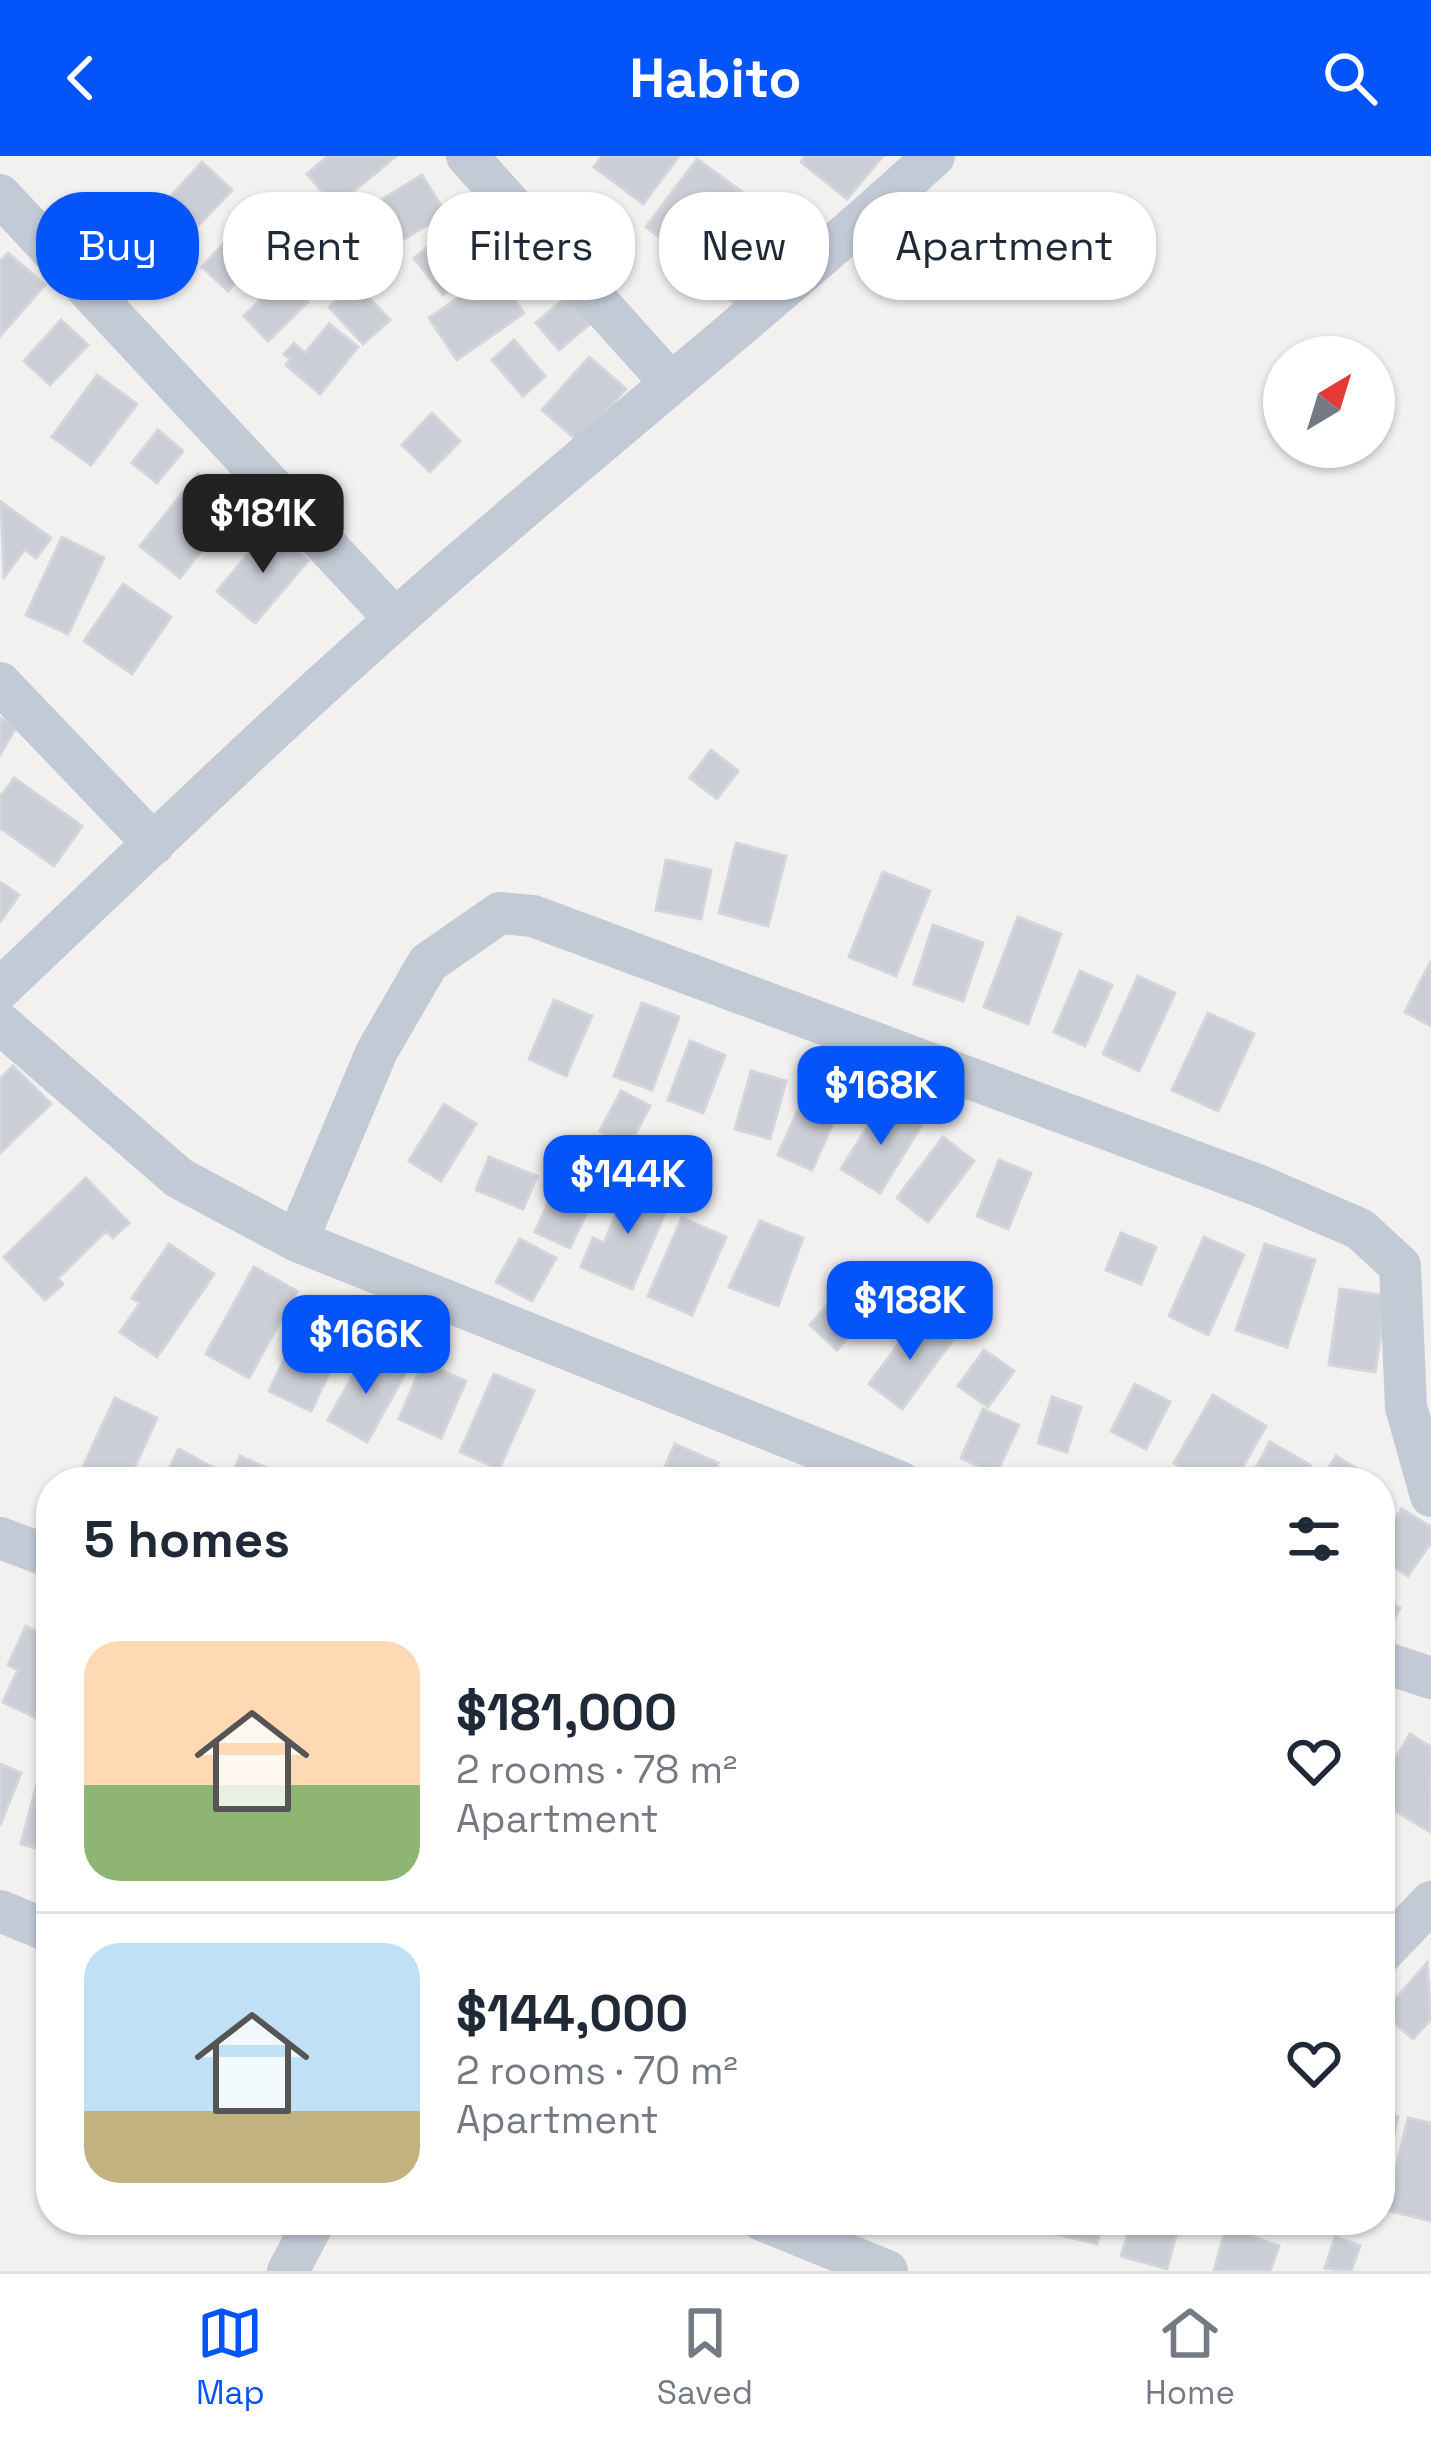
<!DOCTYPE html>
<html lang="en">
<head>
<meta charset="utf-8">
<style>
  :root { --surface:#fff; --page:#f2f2f3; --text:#1f2937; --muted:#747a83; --line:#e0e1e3; --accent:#0355fa }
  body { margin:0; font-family:"Space Grotesk",sans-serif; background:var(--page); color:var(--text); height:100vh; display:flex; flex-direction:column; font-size:45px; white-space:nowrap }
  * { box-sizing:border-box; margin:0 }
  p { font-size:39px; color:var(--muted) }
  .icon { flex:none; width:66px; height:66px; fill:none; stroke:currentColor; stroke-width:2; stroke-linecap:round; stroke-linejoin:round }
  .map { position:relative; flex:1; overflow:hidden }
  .panel { position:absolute; left:36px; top:1311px; width:1359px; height:768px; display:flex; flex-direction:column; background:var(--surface); border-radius:48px; box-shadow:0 3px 9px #0004 }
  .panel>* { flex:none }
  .banner { position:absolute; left:36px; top:36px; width:1359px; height:108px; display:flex; gap:24px }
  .needle { width:78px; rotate:38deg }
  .fabs { position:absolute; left:1263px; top:180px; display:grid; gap:24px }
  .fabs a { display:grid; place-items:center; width:132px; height:132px; border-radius:50%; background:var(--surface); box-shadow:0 3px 9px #0004; font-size:60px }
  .price { position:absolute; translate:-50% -102px; padding:0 27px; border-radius:24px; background:var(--accent); color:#fff; font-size:39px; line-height:78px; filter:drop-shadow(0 3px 6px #0008) }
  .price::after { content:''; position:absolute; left:50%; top:72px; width:36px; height:27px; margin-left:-18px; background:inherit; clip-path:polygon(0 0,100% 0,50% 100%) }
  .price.selected { background:#222; color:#fff }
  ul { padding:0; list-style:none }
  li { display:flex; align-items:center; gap:36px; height:300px; padding:0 48px }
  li+li { border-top:3px solid var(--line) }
  li span { display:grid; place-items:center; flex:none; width:336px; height:240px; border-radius:36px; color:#555 }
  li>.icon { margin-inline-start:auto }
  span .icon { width:144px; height:144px; fill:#fffc; stroke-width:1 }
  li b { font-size:51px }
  h2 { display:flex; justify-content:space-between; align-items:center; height:144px; padding:0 48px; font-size:51px }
  .tag { padding:0 42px; border-radius:48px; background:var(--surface); box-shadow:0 3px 9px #0004; font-size:42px; line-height:108px }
  .tag.selected { background:var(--accent); color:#fff }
  header { display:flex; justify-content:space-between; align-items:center; height:156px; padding:0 48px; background:var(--accent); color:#fff; font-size:54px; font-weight:800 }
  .menu { display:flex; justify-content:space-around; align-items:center; height:168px; border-top:3px solid var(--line); background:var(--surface); font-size:33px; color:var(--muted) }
  .menu a { display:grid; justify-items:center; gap:6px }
  .menu .selected { color:var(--accent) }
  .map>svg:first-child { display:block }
</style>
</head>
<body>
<header><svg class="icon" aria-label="back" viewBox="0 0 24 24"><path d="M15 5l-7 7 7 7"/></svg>Habito<svg class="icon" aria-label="search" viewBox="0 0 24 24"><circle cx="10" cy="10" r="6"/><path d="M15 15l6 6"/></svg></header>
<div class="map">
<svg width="1431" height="2115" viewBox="0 0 1431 2115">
  <rect width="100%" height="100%" fill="#f3f0f0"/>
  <path fill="#cbced6" stroke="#d3d5dc" stroke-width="3" d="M328 0H396L335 51 307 18Z
    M602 0H679L643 48 594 11Z
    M805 0H883L847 43 801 6Z
    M697 3 742 36 716 71 710 66 684 100 646 71Z
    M202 6 232 34 182 87 153 60Z
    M422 19 446 58 382 96 358 58Z
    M759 46 807 79 784 112 773 104 740 151 703 125Z
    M247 62 272 85 228 135 202 111Z
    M465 62 494 100 443 139 414 102Z
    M8 97 45 129 0 180V106Z
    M496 116 524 157 457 204 429 162Z
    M283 121 308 146 268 185 244 160Z
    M355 127 390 164 363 188 329 151Z
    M575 133 599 160 559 194 536 167Z
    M61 164 88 189 50 229 24 205Z
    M329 168 358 191 320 238 286 209 290 203 284 198 294 187 305 197Z
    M514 184 545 220 523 240 492 204Z
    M589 201 626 233 579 286 542 254Z
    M97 219 137 248 91 309 52 281Z
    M432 257 460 285 430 316 402 289Z
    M158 274 183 295 157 327 132 307Z
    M198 318 237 350 180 422 140 390Z
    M1 346 51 382 36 402 25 393 4 421Z
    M270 372 308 405 255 467 217 435Z
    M62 381 104 402 68 478 26 459Z
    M123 428 171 461 132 518 84 485Z
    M0 562 16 571 0 599Z
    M711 594 738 615 717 643 690 622Z
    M14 622 82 670 54 710 0 672V641Z
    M736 687 786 700 768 770 719 757Z
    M666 704 711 714 701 763 656 754Z
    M883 716 930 735 896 820 849 801Z
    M0 726 19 739 0 766Z
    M1018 761 1061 778 1028 868 984 851Z
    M933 769 983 787 963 845 914 828Z
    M1431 805V870L1405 856Z
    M1080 815 1112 829 1085 890 1054 876Z
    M1138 820 1175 837 1139 915 1103 898Z
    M554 844 592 860 566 920 529 903Z
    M642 847 679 861 652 934 614 920Z
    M1208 857 1254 878 1218 955 1172 934Z
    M690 885 725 899 703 957 668 944Z
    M13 910 51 948 0 997V923Z
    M751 915 786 925 770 983 735 973Z
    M812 922 846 938 812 1014 778 999Z
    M621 935 650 950 629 990 600 975Z
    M883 946 921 970 880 1037 841 1013Z
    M444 948 476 968 441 1025 409 1005Z
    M943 981 974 1005 928 1066 897 1042Z
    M567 986 613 1007 600 1038 554 1017Z
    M489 1001 537 1020 523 1053 476 1034Z
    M999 1004 1031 1017 1008 1073 977 1060Z
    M86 1022 129 1067 113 1082 106 1075 58 1122 63 1128 45 1144 4 1101Z
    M630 1025 671 1043 632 1133 581 1111 593 1082 604 1087Z
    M555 1031 591 1047 570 1092 535 1076Z
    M682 1062 726 1081 692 1159 648 1140Z
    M760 1065 803 1082 778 1150 729 1131Z
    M1121 1077 1156 1091 1141 1128 1106 1114Z
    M1204 1081 1244 1099 1208 1179 1169 1160Z
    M520 1083 556 1102 532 1145 496 1126Z
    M169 1088 214 1118 157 1201 120 1176 140 1147 132 1142Z
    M1265 1088 1315 1104 1287 1191 1236 1174Z
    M254 1111 297 1135 249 1222 206 1198Z
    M845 1129 873 1153 837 1194 810 1169Z
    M1340 1133 1387 1140 1375 1216 1329 1209Z
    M311 1147 353 1167 311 1255 269 1235Z
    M919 1160 952 1185 902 1253 869 1228Z
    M984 1194 1014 1215 988 1251 958 1230Z
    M366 1196 405 1218 367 1286 328 1264Z
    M423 1207 466 1225 441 1282 399 1263Z
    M494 1218 534 1235 499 1313 460 1296Z
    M1135 1228 1170 1246 1146 1293 1111 1275Z
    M1213 1239 1266 1270 1234 1326H1205L1174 1307Z
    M1052 1241 1081 1251 1067 1296 1038 1287Z
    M115 1242 157 1262 128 1326H76Z
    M983 1253 1019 1269 996 1318 961 1302Z
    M1270 1286 1310 1309 1300 1326H1248Z
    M675 1288 718 1307 709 1326H658Z
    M179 1293 212 1311 204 1326H162Z
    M240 1300 280 1318 277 1326H229Z
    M1336 1300 1378 1326H1320Z
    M1402 1353 1431 1371V1386L1408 1420 1380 1402V1387Z
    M1380 1440 1400 1452 1385 1479 1380 1476Z
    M26 1470 51 1483V1541L40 1564 3 1546 18 1514 8 1509Z
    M1410 1578 1431 1591 1430 1676 1380 1646V1628Z
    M0 1608 21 1617 0 1669Z
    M38 1624 51 1628V1696L21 1688Z
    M1427 1807 1431 1863 1413 1883 1383 1857Z
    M1380 1957 1398 1961 1380 2037Z
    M1408 1962 1431 1967V2065L1386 2054Z
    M991 2064H1026L1023 2073Z
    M1059 2064H1103L1097 2088 1056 2078Z
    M1132 2064H1180L1167 2113 1121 2100Z
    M1226 2071 1279 2090 1270 2115H1214Z
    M1335 2081 1360 2090 1351 2115 1325 2112Z"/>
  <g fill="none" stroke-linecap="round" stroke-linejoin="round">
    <path stroke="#c2cad6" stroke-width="42" d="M467 0 669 225
      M0 39 395 463
      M0 527 154 688
      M0 833C132 708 262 581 398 461 574 304 760 159 934 0
      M0 867 179 1022 297 1085 900 1326
      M297 1085 377 895 428 807 500 757 533 760 1260 1030 1360 1073 1400 1110 1406 1251 1431 1340
      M0 1382 51 1401
      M1380 1505 1431 1522
      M0 1755 51 1776
      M1380 1799 1431 1746
      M762 2064 887 2115
      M288 2115 315 2064"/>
  </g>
</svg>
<div class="fabs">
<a><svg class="needle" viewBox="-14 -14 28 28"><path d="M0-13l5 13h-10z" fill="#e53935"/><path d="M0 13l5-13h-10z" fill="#747a83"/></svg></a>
</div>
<b class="price selected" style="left:263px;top:420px">$181K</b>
<b class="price" style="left:881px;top:992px">$168K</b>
<b class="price" style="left:628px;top:1081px">$144K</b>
<b class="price" style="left:910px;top:1207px">$188K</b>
<b class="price" style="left:366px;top:1241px">$166K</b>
<div class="banner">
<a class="tag selected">Buy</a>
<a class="tag">Rent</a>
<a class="tag">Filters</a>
<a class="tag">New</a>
<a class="tag">Apartment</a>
</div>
<section class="panel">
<h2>5 homes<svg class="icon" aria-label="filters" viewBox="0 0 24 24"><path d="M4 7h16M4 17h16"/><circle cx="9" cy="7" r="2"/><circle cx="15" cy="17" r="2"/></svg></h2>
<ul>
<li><span style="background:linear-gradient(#ffd9b3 60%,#8fb573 0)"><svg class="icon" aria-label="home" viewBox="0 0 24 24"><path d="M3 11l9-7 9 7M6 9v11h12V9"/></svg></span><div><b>$181,000</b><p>2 rooms · 78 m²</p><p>Apartment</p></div><svg class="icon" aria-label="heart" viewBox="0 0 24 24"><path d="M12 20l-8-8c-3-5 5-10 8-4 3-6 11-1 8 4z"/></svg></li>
<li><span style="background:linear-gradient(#bfe0f5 70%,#c2b280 0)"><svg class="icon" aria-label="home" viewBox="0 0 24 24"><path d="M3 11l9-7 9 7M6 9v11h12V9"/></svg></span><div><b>$144,000</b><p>2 rooms · 70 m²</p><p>Apartment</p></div><svg class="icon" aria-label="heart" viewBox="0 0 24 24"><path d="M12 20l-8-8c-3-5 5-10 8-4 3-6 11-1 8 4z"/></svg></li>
</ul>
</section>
</div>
<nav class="menu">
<a class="selected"><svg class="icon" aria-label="map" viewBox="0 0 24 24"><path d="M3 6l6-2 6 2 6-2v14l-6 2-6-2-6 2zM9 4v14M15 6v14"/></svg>Map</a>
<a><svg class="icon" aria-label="saved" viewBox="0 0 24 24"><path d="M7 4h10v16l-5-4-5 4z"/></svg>Saved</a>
<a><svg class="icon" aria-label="home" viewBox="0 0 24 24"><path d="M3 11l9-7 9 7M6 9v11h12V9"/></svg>Home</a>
</nav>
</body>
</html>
